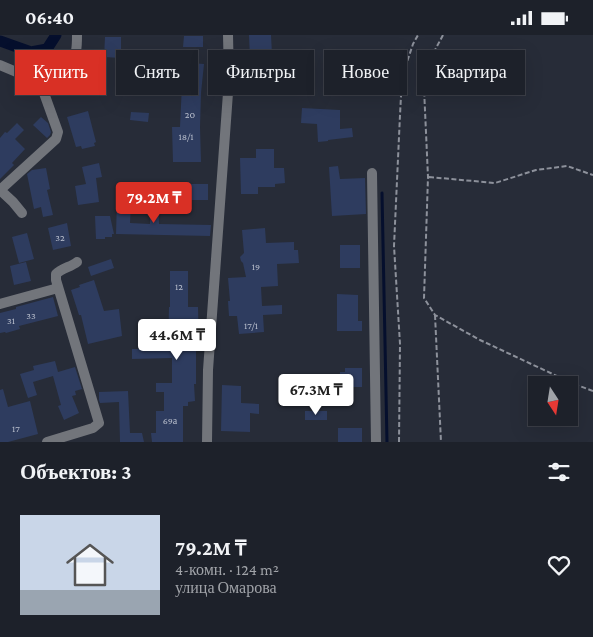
<!DOCTYPE html>
<html lang="ru">
<head>
<meta charset="utf-8">
<style>
  :root { --surface:#1d212a; --page:#2a2e36; --text:#f1f3f6; --muted:#a0a3a8; --line:#3b3e47; --accent:#d93025 }
  body { margin:0; font-family:"Crimson Pro",serif; background:var(--page); color:var(--text); height:100vh; display:flex; flex-direction:column; font-size:19px; white-space:nowrap }
  * { box-sizing:border-box; margin:0 }
  p { font-size:16px; color:var(--muted) }
  .icon { flex:none; width:28px; height:28px; fill:none; stroke:currentColor; stroke-width:2; stroke-linecap:round; stroke-linejoin:round }
  .map { position:relative; height:407px; overflow:hidden }
  .panel { display:flex; flex-direction:column; background:var(--surface); flex:1 }
  .panel>* { flex:none }
  .guide { position:absolute; left:15px; top:15px; width:564px; height:45px; display:flex; gap:10px }
  .needle { width:32px; rotate:168deg }
  .controls { position:absolute; left:528px; top:341px; display:grid; gap:10px }
  .controls a { display:grid; place-items:center; width:50px; height:50px; border-radius:0px; background:var(--surface); box-shadow:0 5px 20px #0002,0 0 0 1px var(--line); font-size:25px }
  .price { position:absolute; translate:-50% -42px; padding:0 11px; border-radius:5px; background:#fff; color:#222; font-size:16px; line-height:32px; filter:drop-shadow(0 1px 2px #0008) }
  .price::after { content:''; position:absolute; left:50%; top:30px; width:15px; height:11px; margin-left:-8px; background:inherit; clip-path:polygon(0 0,100% 0,50% 100%) }
  .price.current { background:var(--accent); color:#fff }
  ul { padding:0; list-style:none }
  li { display:flex; align-items:center; gap:15px; height:125px; padding:0 20px }
  li+li { border-top:1px solid var(--line) }
  li span { display:grid; place-items:center; flex:none; width:140px; height:100px; border-radius:0px; color:#555 }
  li>.icon { margin-inline-start:auto }
  span .icon { width:60px; height:60px; fill:#fffc; stroke-width:1 }
  li b { font-size:21px }
  h2 { display:flex; justify-content:space-between; align-items:center; height:60px; padding:0 20px; font-size:21px }
  .chip { padding:0 18px; border-radius:0px; background:var(--surface); box-shadow:0 5px 20px #0002,0 0 0 1px var(--line); font-size:18px; line-height:45px }
  .chip.current { background:var(--accent); color:#fff }
  .status { display:flex; justify-content:space-between; align-items:center; height:35px; padding:0 25px; background:var(--surface); direction:ltr }
  .status svg { height:14px; fill:currentColor }
  .map>svg:first-child { display:block }
</style>
</head>
<body>
<div class="status"><b>06:40</b><svg viewBox="0 0 49 12"><path d="M0 12V9h3v3zM5 12V6h3v6zM10 12V3h3v9zM15 12V0h3v12zM26 1h20v11H26zM47 4h2v5h-2z"/></svg></div>
<div class="map">
<svg width="593" height="407" viewBox="0 0 593 407">
  <rect width="100%" height="100%" fill="#272c38"/>
  <g fill="none" stroke-linecap="round" stroke-linejoin="round">
    <path stroke="#050f2d" stroke-width="3" d="M382 158 387 407"/>
    <path stroke="#050f2d" stroke-width="11" d="M0 6 31 17 47 14 56 0"/>
  </g>
  <path fill="#2e3c5f" d="M249 0H271L272 19 287 18 288 27 272 28 273 48 251 49Z
    M184 1H203V12H183Z
    M105 2H121V23L104 22Z
    M179 27 204 29 201 58 200 92 201 127H173L172 92H180L182 49 124 43 125 34 159 38 160 33 179 35Z
    M302 73 340 75V94L352 93 353 102 328 105V106L318 107 317 89 301 88Z
    M88 76 96 107 94 108 95 111 82 114 81 111 76 112 67 82Z
    M131 77 149 78 148 87 130 85Z
    M41 82 48 88 51 97 50 100 47 103 33 90Z
    M17 88 24 95 15 104 25 114 12 128 14 130 0 144V103L5 97 7 98Z
    M256 114H274V133H284L285 148 275 149V152H258V159H241L240 123H256Z
    M99 128 102 142 96 143 99 167 78 170 75 151 86 149 82 132Z
    M338 131 340 144 365 143 366 179 332 181 329 132Z
    M46 133 50 154 47 155 53 180 43 182 41 172 34 174 27 139 32 135Z
    M185 149H208V165H182L181 167H169V151H185Z
    M117 165H131L130 188 150 189V167H158L159 189 211 190 210 201 116 199Z
    M95 181H110L114 199H112V202H105V204H96Z
    M67 188 71 211 53 215 48 193Z
    M265 193 266 208 294 207V215H298L299 228 277 229 278 251 261 252 262 271 282 270V279L263 280 264 297 239 299 237 281H229L228 266H230L228 243 246 242 243 228 241 226 240 222 244 218 242 195Z
    M27 198 34 224 19 228 12 202Z
    M340 210H360V233H340Z
    M111 224 114 233 91 241 88 232Z
    M26 227 31 246 14 250 10 231Z
    M170 236H188V272H198L199 312H196V349H194L195 366 188 367V371H183V407H152L151 398H156V376H164V357H156V348H172V323L132 324V314H168L169 272H170Z
    M94 245 104 276 119 274 122 301 88 309 81 280H79L71 255 80 252 79 250Z
    M337 259 358 260V286H362V296H337Z
    M53 262 58 281 19 291 20 294 6 298 5 297 0 298V278L16 274V272Z
    M55 326 58 337 75 332 82 354 75 356 76 360 72 361 79 378 64 385 58 371 61 370 53 341 33 347 37 360 28 363 20 339 34 335 33 331Z
    M345 333H362V352H345V348H339L340 337H345Z
    M222 350 241 351V368L259 369V379L250 378V397L221 396Z
    M3 354 8 372 30 366 38 399 8 407H0V355Z
    M128 356 130 398H142L144 407H120L119 367 100 368 99 365V357Z
    M305 376H327V385H305Z
    M338 393H362V407H338Z"/>
  <g fill="none" stroke-linecap="round" stroke-linejoin="round">
    <path stroke="#8d919b" stroke-width="2" stroke-dasharray="5 2.5" stroke-linecap="butt" d="M443 0 435 15 424 53 428 142 424 263 435 280 480 305 574 349 593 356
      M429 142 495 148 536 135 567 131 593 140
      M435 280 441 407
      M399 407 400 309 394 211 400 80 402 42 413 9 418 0"/>
    <path stroke="#72757b" stroke-width="10" d="M0 30 40 47C54 42 73 33 76 16 77 11 77 5 77 0
      M372 138 376 407
      M0 155 56 104 58 97 40 47
      M0 155 13 167 22 178
      M0 269 58 253
      M47 407 93 393 99 388 56 245V239C62 233 71 232 77 227
      M207 407 208 335 229 44 228 0"/>
  </g>
  <g text-anchor="middle" stroke-width="4" stroke-linejoin="round" paint-order="stroke">
    <g font-size="10" fill="#b8becc">
      <text x="190" y="83">20</text>
      <text x="186" y="105">18/1</text>
      <text x="60" y="206">32</text>
      <text x="256" y="235">19</text>
      <text x="179" y="255">12</text>
      <text x="31" y="284">33</text>
      <text x="11" y="289">31</text>
      <text x="251" y="294">17/1</text>
      <text x="170" y="389">69а</text>
      <text x="16" y="397">17</text>
    </g>
  </g>
</svg>
<div class="controls">
<a><svg class="needle" viewBox="-14 -14 28 28"><path d="M0-13l5 13h-10z" fill="#e53935"/><path d="M0 13l5-13h-10z" fill="#a0a3a8"/></svg></a>
</div>
<b class="price current" style="left:154px;top:189px">79.2M ₸</b>
<b class="price" style="left:177px;top:326px">44.6M ₸</b>
<b class="price" style="left:316px;top:381px">67.3M ₸</b>
<div class="guide">
<a class="chip current">Купить</a>
<a class="chip">Снять</a>
<a class="chip">Фильтры</a>
<a class="chip">Новое</a>
<a class="chip">Квартира</a>
</div>
</div>
<section class="panel">
<h2>Объектов: 3<svg class="icon" aria-label="filters" viewBox="0 0 24 24"><path d="M4 7h16M4 17h16"/><circle cx="9" cy="7" r="2"/><circle cx="15" cy="17" r="2"/></svg></h2>
<ul>
<li><span style="background:linear-gradient(#c9d6e8 75%,#9aa5b1 0)"><svg class="icon" aria-label="home" viewBox="0 0 24 24"><path d="M3 11l9-7 9 7M6 9v11h12V9"/></svg></span><div><b>79.2M ₸</b><p>4-комн. · 124 m²</p><p>улица Омарова</p></div><svg class="icon" aria-label="heart" viewBox="0 0 24 24"><path d="M12 20l-8-8c-3-5 5-10 8-4 3-6 11-1 8 4z"/></svg></li>
</ul>
</section>
</body>
</html>
